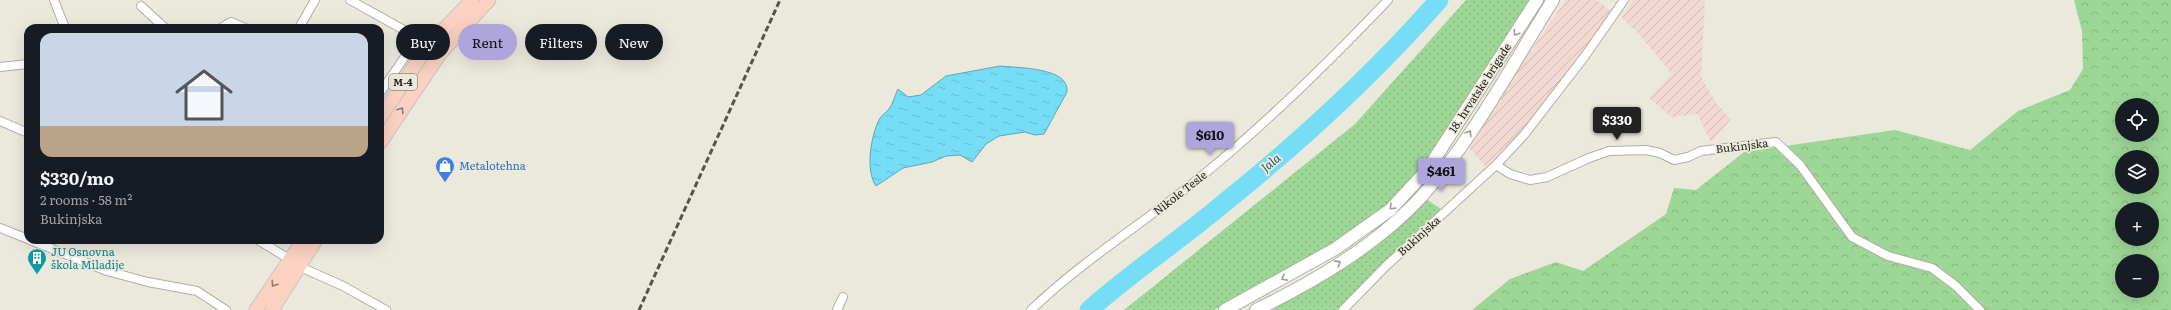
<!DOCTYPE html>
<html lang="en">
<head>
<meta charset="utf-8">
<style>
  :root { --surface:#171b24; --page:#20242c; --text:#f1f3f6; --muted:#9ea1a6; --line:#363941; --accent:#aea5dd }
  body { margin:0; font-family:Literata,serif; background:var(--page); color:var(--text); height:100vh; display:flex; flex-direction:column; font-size:15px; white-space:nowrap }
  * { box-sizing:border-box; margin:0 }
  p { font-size:13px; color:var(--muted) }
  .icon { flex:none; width:22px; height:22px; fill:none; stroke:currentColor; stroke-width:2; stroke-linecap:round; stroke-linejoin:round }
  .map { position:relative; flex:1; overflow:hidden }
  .side { position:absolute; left:24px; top:24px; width:360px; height:220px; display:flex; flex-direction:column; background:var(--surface); border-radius:12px; box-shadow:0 4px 16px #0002 }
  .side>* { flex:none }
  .guide { position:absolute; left:396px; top:24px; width:380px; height:36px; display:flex; gap:8px }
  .controls { position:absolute; left:2115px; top:98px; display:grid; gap:8px }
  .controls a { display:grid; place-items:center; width:44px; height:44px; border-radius:50%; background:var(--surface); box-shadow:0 4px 16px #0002; font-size:20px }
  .price { position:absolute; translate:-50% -34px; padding:0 9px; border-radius:4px; background:var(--accent); color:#111; font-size:13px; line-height:26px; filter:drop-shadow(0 1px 2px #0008) }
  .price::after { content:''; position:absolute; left:50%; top:24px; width:12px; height:9px; margin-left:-6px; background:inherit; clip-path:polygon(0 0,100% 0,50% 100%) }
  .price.active { background:#222; color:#fff }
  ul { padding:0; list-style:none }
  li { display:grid; align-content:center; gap:8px; height:212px; padding:0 16px }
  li+li { border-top:1px solid var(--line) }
  li span { display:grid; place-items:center; height:124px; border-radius:12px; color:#555 }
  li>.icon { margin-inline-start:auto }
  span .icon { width:72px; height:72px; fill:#fffc; stroke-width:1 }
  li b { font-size:17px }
  .chip { padding:0 14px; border-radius:18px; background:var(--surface); box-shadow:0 4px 16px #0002; font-size:14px; line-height:36px }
  .chip.active { background:var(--accent); color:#111 }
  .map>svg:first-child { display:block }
</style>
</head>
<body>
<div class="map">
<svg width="2171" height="310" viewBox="0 0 2171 310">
  <defs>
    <pattern id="industrial-furrows" width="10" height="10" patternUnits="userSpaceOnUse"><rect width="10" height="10" fill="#f1d8d1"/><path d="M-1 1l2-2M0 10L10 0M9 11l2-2" fill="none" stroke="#ceb9b3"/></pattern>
    <pattern id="grass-dots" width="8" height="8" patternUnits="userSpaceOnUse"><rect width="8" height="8" fill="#9cd795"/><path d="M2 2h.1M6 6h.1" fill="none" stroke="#86b880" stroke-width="1.8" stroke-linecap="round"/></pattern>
    <pattern id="forest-crowns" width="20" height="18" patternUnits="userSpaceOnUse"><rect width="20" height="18" fill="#9cd795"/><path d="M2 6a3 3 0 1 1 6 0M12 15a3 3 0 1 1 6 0" fill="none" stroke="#86b880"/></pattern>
    <pattern id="water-ripples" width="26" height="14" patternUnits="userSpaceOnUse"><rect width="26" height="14" fill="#75ddf6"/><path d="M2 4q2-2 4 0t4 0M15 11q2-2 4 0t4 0" fill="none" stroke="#65bed3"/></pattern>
  </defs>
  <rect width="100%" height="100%" fill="#ebe9dc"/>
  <path fill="url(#industrial-furrows)" d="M1566 0H1597L1614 14 1552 98 1518 136 1485 166 1466 144Z
    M1633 0H1705L1701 77 1716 103 1731 119 1711 142 1697 114 1671 117 1649 98 1672 74 1637 32 1622 18Z"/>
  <path fill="url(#grass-dots)" d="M1466 0H1532L1425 165 1390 204 1357 229 1308 258 1214 310H1124L1355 124Z
    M1426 199 1441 209 1337 310H1272L1333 271Z"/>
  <path fill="url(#forest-crowns)" fill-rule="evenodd" d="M2074 0H2171V310H1472L1510 279 1556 262 1583 271 1666 214 1674 188 1696 190 1744 152 1895 130 1970 150 2018 111 2070 90 2083 69 2082 31ZM2122 105H2152V135H2122ZM2122 157H2152V187H2122ZM2122 209H2152V239H2122ZM2122 261H2152V291H2122Z"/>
  <path fill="url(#water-ripples)" stroke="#5da6b6" d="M1000 66C1017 68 1070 67 1067 92L1044 134 1035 135 1025 132 999 136 986 144 972 162 960 155 946 156 932 162 903 168 876 186C865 170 871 136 879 120 881 115 886 113 889 109 893 104 895 95 898 89L908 97 921 95 946 76Z"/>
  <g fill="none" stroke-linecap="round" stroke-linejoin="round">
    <path stroke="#75ddf6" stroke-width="19" d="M1089 310C1132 272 1180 240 1224 203 1301 141 1374 74 1439 0"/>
    <g stroke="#b1afa2" stroke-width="10">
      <path id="street" d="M54 0 65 28
        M350 0 404 30 429 49
        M141 6 165 28
        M221 28 231 22 245 28
        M299 28 315 0
        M0 67 28 64
        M380 93 417 39
        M0 121 28 133
        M1496 165 1510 174 1530 180 1547 177 1589 158 1609 151 1646 150 1660 153 1674 160 1688 157 1701 151 1776 142 1800 165 1852 237 1888 256 1932 268 1956 286 1980 310
        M0 228 28 239
        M30 240 107 271 148 282 197 291 226 310
        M258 240 307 270 343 286 386 310
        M837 310 843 297
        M1031 310C1084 259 1147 221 1203 175 1269 121 1329 62 1388 0
        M1343 310 1386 266 1496 165 1524 135 1585 56 1624 0"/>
    </g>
    <g stroke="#b1afa2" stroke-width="14">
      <path id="secondary" d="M1225 310 1335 249 1390 210 1428 169 1537 0
        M1256 310C1315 281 1377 245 1422 196 1473 139 1512 65 1553 0"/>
    </g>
    <g stroke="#c7c6c5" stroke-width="15">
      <path id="primary" d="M380 118 427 47 472 0
        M380 143 439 55 489 0
        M256 310 303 240
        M272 310 316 240"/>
    </g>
    <use href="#street" stroke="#fff" stroke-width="8"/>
    <use href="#secondary" stroke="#fff" stroke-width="12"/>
    <use href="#primary" stroke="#fbd1c1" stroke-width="13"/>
    <path stroke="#55544d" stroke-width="3" stroke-dasharray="6 3" stroke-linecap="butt" d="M639 310 780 0"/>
  </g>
  <defs><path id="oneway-chevron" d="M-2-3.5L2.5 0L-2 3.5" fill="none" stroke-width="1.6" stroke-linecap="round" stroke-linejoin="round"/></defs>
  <g stroke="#9d9d9b">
    <use href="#oneway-chevron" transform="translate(1516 33) rotate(123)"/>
    <use href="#oneway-chevron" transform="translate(1469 133) rotate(-57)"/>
    <use href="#oneway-chevron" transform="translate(1392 207) rotate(136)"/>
    <use href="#oneway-chevron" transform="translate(1338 263) rotate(-33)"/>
    <use href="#oneway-chevron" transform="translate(1284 278) rotate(151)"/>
  </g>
  <g stroke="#907b70">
    <use href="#oneway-chevron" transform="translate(401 110) rotate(-57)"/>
    <use href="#oneway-chevron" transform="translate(274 284) rotate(124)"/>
  </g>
  <defs>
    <g id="shop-pin" transform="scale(1)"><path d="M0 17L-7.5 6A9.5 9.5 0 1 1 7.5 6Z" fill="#3f7fe0" stroke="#ebe9dc"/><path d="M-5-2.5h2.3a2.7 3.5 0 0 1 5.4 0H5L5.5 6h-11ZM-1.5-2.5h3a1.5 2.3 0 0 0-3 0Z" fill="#fff"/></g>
    <g id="building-pin" transform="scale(1)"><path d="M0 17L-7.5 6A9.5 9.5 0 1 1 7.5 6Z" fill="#0f9aa8" stroke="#ebe9dc"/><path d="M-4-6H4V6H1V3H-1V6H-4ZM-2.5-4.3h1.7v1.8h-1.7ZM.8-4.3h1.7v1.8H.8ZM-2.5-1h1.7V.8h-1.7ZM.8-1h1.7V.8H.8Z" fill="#fff"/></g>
  </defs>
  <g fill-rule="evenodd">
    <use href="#shop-pin" x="445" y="166"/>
    <use href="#building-pin" x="37" y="258"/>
  </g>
  <g text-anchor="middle" stroke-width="3.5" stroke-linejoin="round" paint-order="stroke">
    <rect fill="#ebe9dc" stroke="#616058" stroke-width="1" x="389" y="74" width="28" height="16" rx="3"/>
    <g font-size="10" font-weight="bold" fill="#262520">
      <text x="403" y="86">M-4</text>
    </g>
    <g font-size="11" fill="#262520" stroke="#ebe9dc">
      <text transform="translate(1480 88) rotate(-57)" y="4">18. hrvatske brigade</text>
      <text transform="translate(1742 146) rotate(-7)" y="4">Bukinjska</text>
      <text transform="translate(1180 193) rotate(-38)" y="4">Nikole Tesle</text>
      <text transform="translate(1419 236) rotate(-42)" y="4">Bukinjska</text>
    </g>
    <g font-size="11" fill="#366cbe" stroke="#ebe9dc" text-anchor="start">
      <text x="459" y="170">Metalotehna</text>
    </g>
    <g font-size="11" fill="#0d838f" stroke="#ebe9dc" text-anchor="start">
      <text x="51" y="256">JU Osnovna<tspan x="51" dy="13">škola Miladije</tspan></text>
    </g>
    <g font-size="12" font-style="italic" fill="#235d6a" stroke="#ebe9dc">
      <text transform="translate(1271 163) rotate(-39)" y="4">Jala</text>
    </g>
  </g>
</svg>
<div class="controls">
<a><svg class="icon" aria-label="locate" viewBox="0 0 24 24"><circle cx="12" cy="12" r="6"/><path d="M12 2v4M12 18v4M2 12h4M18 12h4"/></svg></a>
<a><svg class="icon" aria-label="layers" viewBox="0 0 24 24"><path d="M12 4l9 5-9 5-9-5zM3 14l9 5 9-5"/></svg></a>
<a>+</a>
<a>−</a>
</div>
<b class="price active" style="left:1617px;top:141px">$330</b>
<b class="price" style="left:1210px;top:156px">$610</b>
<b class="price" style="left:1441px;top:192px">$461</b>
<div class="guide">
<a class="chip">Buy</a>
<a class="chip active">Rent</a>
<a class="chip">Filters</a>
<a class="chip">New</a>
</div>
<section class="side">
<ul>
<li><span style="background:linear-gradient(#c9d6e8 75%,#b9a48a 0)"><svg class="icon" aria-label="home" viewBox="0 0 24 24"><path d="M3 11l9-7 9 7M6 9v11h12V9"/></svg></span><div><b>$330/mo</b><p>2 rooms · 58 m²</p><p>Bukinjska</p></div></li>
</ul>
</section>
</div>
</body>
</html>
